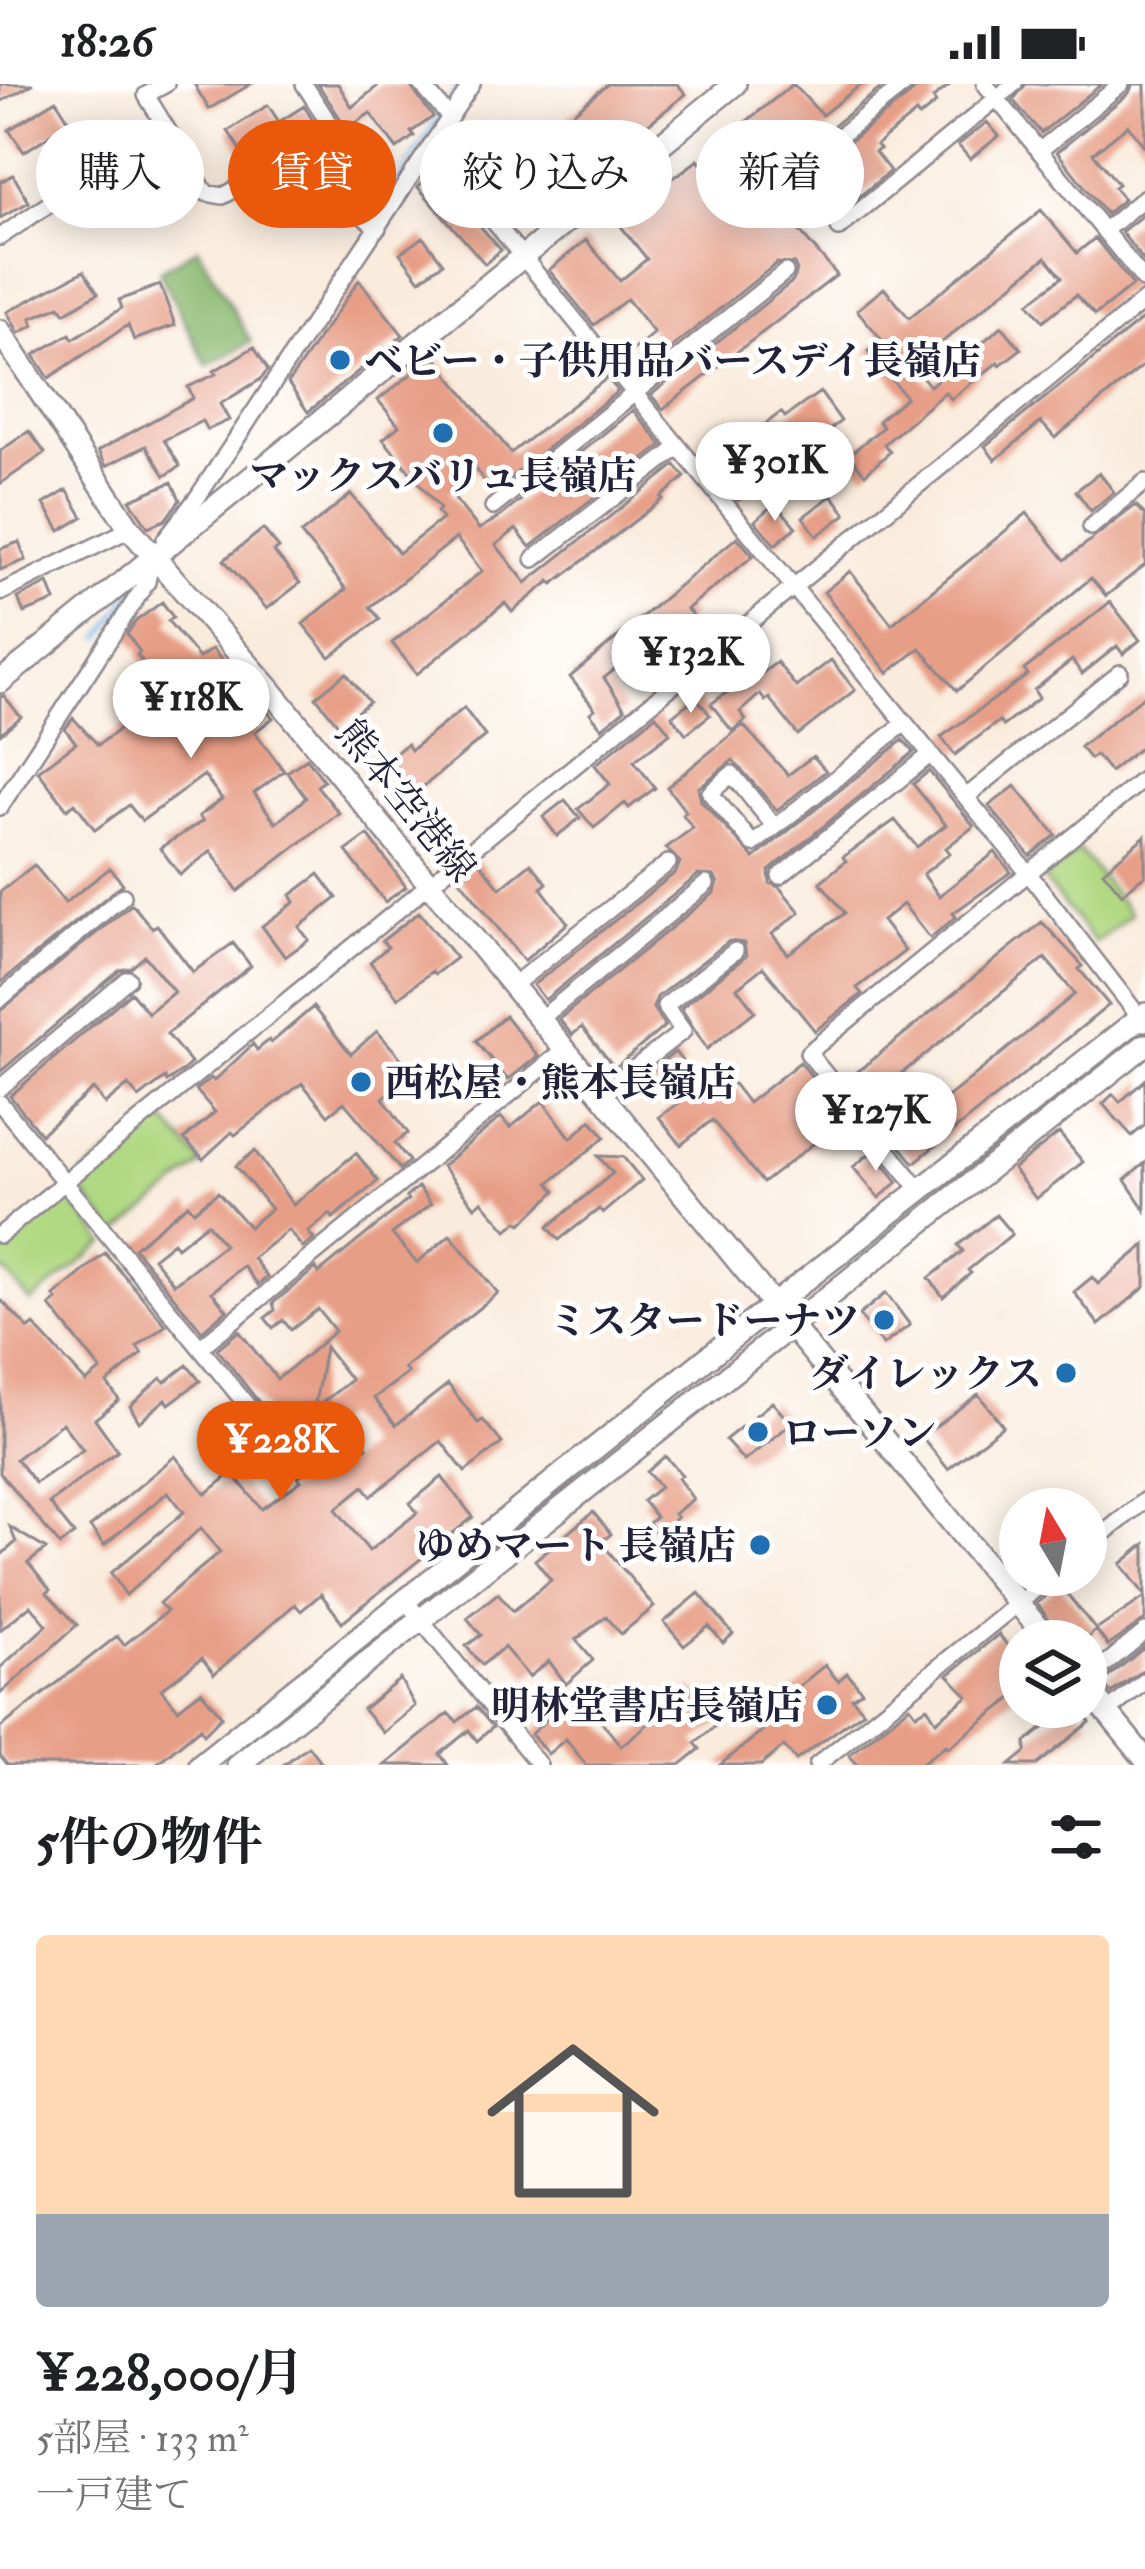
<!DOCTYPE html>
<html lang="ja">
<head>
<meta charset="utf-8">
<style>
  :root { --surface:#fff; --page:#f2f2f2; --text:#202124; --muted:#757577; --line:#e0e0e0; --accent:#ea580c }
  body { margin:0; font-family:"IM FELL Double Pica","Noto Serif JP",serif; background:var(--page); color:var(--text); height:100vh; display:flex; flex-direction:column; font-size:45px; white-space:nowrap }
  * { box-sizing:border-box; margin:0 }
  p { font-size:39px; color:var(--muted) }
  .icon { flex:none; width:66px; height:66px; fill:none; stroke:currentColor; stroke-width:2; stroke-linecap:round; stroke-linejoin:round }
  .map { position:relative; height:1681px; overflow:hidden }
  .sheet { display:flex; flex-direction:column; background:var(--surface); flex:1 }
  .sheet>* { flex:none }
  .top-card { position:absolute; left:36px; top:36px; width:1074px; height:108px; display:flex; gap:24px }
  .needle { width:78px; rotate:350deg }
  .buttons { position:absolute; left:999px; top:1404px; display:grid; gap:24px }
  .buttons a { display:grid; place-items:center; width:108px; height:108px; border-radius:50%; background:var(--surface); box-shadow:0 6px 30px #0003; font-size:60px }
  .price { position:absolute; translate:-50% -102px; padding:0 27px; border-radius:42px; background:#fff; color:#222; font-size:39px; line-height:78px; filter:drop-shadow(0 3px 6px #0008) }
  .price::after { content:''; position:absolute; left:50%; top:72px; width:36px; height:27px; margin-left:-18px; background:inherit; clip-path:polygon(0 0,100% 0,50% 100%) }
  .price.current { background:var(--accent); color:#fff }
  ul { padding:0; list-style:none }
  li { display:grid; align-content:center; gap:24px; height:636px; padding:0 36px }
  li+li { border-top:3px solid var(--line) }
  li span { display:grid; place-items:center; height:372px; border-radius:12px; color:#555 }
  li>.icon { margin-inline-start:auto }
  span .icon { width:216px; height:216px; fill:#fffc; stroke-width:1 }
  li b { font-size:51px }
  h2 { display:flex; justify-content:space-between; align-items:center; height:144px; padding:0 36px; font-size:51px }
  .chip { padding:0 42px; border-radius:54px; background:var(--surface); box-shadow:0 6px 30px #0003; font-size:42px; line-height:108px }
  .chip.current { background:var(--accent); color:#fff }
  .status { display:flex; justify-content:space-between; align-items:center; height:84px; padding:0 60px; background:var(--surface); direction:ltr }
  .status svg { height:33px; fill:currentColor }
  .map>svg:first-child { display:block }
</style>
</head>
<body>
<div class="status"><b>18:26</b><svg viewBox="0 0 49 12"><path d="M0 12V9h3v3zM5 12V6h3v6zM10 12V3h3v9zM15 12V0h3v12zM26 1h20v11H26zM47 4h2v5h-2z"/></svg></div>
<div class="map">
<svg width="1145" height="1681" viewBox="0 0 1145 1681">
  <rect width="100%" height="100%" fill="#fff"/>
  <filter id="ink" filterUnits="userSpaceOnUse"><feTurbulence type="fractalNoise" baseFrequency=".00833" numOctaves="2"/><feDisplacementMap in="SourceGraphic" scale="24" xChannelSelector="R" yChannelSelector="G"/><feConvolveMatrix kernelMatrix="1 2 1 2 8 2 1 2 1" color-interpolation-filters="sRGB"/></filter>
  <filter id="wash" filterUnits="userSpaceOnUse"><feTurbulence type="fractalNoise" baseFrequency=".004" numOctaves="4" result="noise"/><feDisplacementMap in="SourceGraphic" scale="48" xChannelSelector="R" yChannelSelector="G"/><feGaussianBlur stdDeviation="2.7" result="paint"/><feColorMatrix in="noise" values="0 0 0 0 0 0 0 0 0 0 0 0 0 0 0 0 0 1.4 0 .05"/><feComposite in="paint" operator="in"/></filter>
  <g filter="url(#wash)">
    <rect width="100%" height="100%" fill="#f9ecdd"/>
    <path fill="#b1d983" stroke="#6a7e5f" stroke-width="3" d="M1079 766 1131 830 1095 859 1043 795Z
      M1064 1013 941 1114 839 1185 1010 1049Z
      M159 1029 202 1080 117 1150 75 1098Z
      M64 1108 105 1159 31 1218 0 1182V1165Z"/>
    <path fill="#8cb971" stroke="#576e56" stroke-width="3" d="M198 164 251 258 207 282 159 187Z"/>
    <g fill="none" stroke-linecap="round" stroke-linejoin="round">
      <path stroke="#76baec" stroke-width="4.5" d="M448 20 461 0
        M372 136 441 30
        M101 554 138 498"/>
    </g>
    <g id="blocks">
      <path fill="#e79e86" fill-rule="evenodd" d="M0 0H33L0 18Z
        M194 0H251L209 25Z
        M318 0H338L352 23 380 0H409L433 33 411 48 414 52 397 65 370 29 347 45Z
        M608 0H677L686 10 617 65 600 44 549 85 531 63Z
        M793 0 822 31 862 0H886L800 68 796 80 809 89 912 9 917 0H951L933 14 936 19 919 33 916 29 876 61 880 65 875 68 890 87 829 138 812 118 790 136 837 191 663 325 651 311 793 197 797 187 794 180 777 179 636 292 622 275 654 249 627 215 594 241 549 186 586 156 620 197 647 175 616 136 698 76 725 110 754 87 727 53Z
        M1026 0H1102L1041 49 1013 16Z
        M1133 0H1145V63L1128 41 1093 69 1118 100 1114 103 1124 115 1106 130 1057 68 1129 9Z
        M56 16 70 38 24 68 9 46Z
        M268 21 279 38 304 22 314 38 250 80 228 47Z
        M987 38 999 52 970 75 958 61Z
        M168 70 183 94 160 108 145 85Z
        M74 77 79 85 54 102 49 94Z
        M433 88 501 166 485 180 418 103Z
        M13 91 29 118 0 134V98Z
        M1041 126 1077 169 1095 154 1133 201 1095 231 1076 211 1043 237 1029 219 1062 193 1046 173 913 282 930 302 1002 242 1021 265 1000 281 998 278 951 315 945 308 884 360 890 368 865 390 849 371 883 343 878 337 906 313 868 267 882 256 857 226 884 204 909 234Z
        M1145 129V177H1144L1121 148Z
        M423 153 443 179 420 196 400 169Z
        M84 187 98 209 65 229 60 222 31 234 34 241 19 249 7 228Z
        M359 196 403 251 308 328 288 299Z
        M160 201 175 241 134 256 128 241 49 294 34 271 70 250 73 255 122 224 119 216Z
        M1145 233V280L1055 354 1041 338 995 376 985 362Z
        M254 263 268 286 261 295 220 320 229 336 207 346 202 337 164 356 180 382 165 392 146 362 106 382 98 367 193 314 188 303 216 290 214 287Z
        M434 272 511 369 607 294 618 307 493 408 476 386 449 408 479 445 501 432 633 326 662 361 530 463 516 445 496 461 526 499 675 381 685 393 661 413 663 415 553 500 550 497 512 528 505 519 417 590 392 559 482 487 456 454 370 523 380 535 330 573 303 540 346 505 301 450 351 410 399 469 442 435 437 428 440 425 383 355 399 342 378 316Z
        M820 308 841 337 738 416 710 382 781 328 785 333Z
        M29 347 45 369 0 400V367Z
        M1099 389 1114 408 1091 427 1076 407Z
        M172 398 180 416 165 436 148 443 130 416Z
        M67 406 83 433 60 447 44 420Z
        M832 411 846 430 817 452 803 433Z
        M775 419 796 443 775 461 755 437Z
        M1136 421 1145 431V481L1106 512 1091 494 957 607 920 564 888 589 824 508 850 487 892 540 1027 429 1065 476Z
        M263 445 279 464 274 468 300 499 267 525 224 476Z
        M737 453 753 472 687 525 693 532 657 561 653 555 604 594 625 625 602 644 590 629 595 625 570 593Z
        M19 458 26 476 0 486V465Z
        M48 499 55 517 24 529 18 514Z
        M162 518 173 533 168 537 199 574 212 565 273 634 255 648 284 687 254 709 276 739 306 714 287 688 307 674 324 697 317 702 339 729 238 807 211 767 180 791 160 764 203 737 199 732 222 715 204 691 142 737 129 721 95 746 75 719 67 725 38 687 76 659 65 645 73 634 98 661 133 635 128 628 163 602 137 571 140 568 127 550 136 537Z
        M1110 518 1140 556 1123 570 1117 562 1082 590 1072 576 1034 606 1039 614 1003 642 999 637 955 671 941 653 1028 591 1024 586Z
        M831 576 855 606 798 651 769 614 765 617 760 610 740 628 746 636 732 647 711 620 740 599 744 603 777 578 796 603Z
        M346 589 369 618 339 642 316 613Z
        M1145 611V660L1110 688 1096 671 1090 675 1080 663Z
        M4 612 21 633 0 650V613Z
        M696 613 710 631 686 650 672 632Z
        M464 624 485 652 412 712 384 678 407 660 411 666Z
        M656 631 670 649 634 677 655 704 629 724 625 719 594 744 578 725 610 700 595 681Z
        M743 641 788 691 813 672 826 687 777 726 733 676 698 704 701 717 754 774 903 656 914 668 769 787 770 799 780 804 800 828 772 850 788 870 845 829 820 798 846 777 843 773 895 736 917 763 946 741 913 700 929 687 974 742 946 764 950 769 923 790 939 812 995 768 1011 788 953 829 956 833 930 854 903 820 882 837 905 867 857 904 862 910 815 947 763 883 737 904 755 927 707 965 681 924 746 872 744 859 729 857 657 913 653 924 665 942 615 984 582 943 572 951 559 935 714 809 718 799 714 792 698 791 545 916 533 901 676 788 680 778 666 764 693 744 683 731 686 728 667 703Z
        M1015 702 1056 751 1030 772 989 722Z
        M565 716 580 734 557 752 543 733Z
        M368 751 406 803 385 818 346 767Z
        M1145 752V791L1122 810 1103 787Z
        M478 776 500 804 531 779 547 799 541 804 568 839 524 877 458 793Z
        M34 781 65 819 110 784 123 800 0 899V808Z
        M319 790 337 814 299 843 309 856 285 873 262 842 295 818 291 811Z
        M132 820 152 844 157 841 193 888 233 859 251 882 167 950 191 979 181 988 167 998 165 994 139 1014 128 1001 105 1020 93 1005 41 1050 10 1012 131 908 148 929 174 908 145 872 131 884 120 886 0 988V927Z
        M419 828 456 874 435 890 432 887 398 914 370 878 388 863 382 857Z
        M1042 838 1083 882 1079 885 1109 921 914 1079 895 1056 1075 910 1045 874 865 1019 846 997Z
        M313 923 351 970 377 947 414 989 383 1014 408 1049 395 1059 409 1077 400 1085 344 1018 328 1031 302 999 235 1051 232 1048 203 1075 184 1055 215 1028 196 1006 211 994 214 997 253 960 257 966 269 956 271 959Z
        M505 932 538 972 508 996 476 957Z
        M675 968 685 981 649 1009 639 996Z
        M800 978 846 1034 763 1099 712 1036 681 1061 659 1033 688 1012 695 1019 728 993 748 1019Z
        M1145 996V1041L1132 1052 1103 1020 1113 1010 1120 1018Z
        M543 1017 571 1054 591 1036 605 1053 549 1099 556 1107 521 1140 518 1137 507 1146 482 1117 475 1123 442 1082 501 1033 510 1044Z
        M1059 1049 1083 1078 1036 1115 1013 1085Z
        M255 1067 293 1121 356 1069 378 1097 333 1134 330 1130 308 1148 314 1155 303 1164 288 1146 253 1174 267 1193 258 1201 243 1182 212 1208 227 1226 202 1247 134 1164 188 1120 194 1127 218 1108 249 1143 271 1125 236 1082ZM207 1139 224 1161 174 1200 153 1174 173 1158 177 1163Z
        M873 1067 898 1098 879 1114 853 1083Z
        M598 1072 623 1073 642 1096 603 1129 599 1125 559 1156 548 1143 613 1089Z
        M1145 1079V1126L1125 1096Z
        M418 1103 431 1120 392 1150 417 1179 450 1151 498 1209 404 1284 408 1289 374 1314 396 1341 448 1300 478 1339 483 1336 502 1359 465 1388 441 1357 371 1412 364 1402 336 1425 369 1467 417 1429 410 1419 442 1393 473 1433 342 1538 321 1510 301 1527 295 1520 214 1590 202 1574 161 1605 178 1625 201 1607 222 1632 204 1650 200 1644 155 1681H7L0 1672V1644L117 1552 124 1561 167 1527 159 1519 220 1468 201 1444 126 1511 111 1489 184 1428 168 1408 104 1461 90 1443 175 1372 206 1410 232 1389 262 1425 301 1397 298 1393 308 1386 294 1367 296 1365 217 1265 239 1247 277 1295 306 1272 335 1247 318 1225 291 1246 283 1236 273 1244 265 1234 275 1226 273 1219 316 1184 319 1189 408 1116 406 1113ZM325 1263 351 1296 314 1325 320 1293ZM342 1332 367 1363 342 1383 318 1352Z
        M996 1131 1012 1150 968 1186 971 1189 943 1213 929 1194 963 1167 958 1161Z
        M1145 1161V1203L1099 1241 1074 1208 1092 1193 1098 1200Z
        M105 1169 166 1241 137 1263 142 1270 107 1299 119 1316 95 1335 118 1367 49 1419 74 1450 60 1461 0 1389V1215L29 1245 34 1241 86 1298 101 1286 50 1222 57 1216 54 1212ZM62 1339 83 1366 35 1399 16 1375Z
        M886 1209 910 1241 883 1261 859 1231Z
        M187 1281 200 1297 169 1320 166 1315 139 1338 130 1322 161 1294 165 1298Z
        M978 1310 1003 1342 948 1385 922 1353Z
        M772 1318 791 1340 744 1377 725 1356Z
        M235 1326 250 1344 218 1369 204 1351Z
        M665 1372 682 1391 678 1394 693 1415 674 1430 677 1433 667 1442 685 1465 676 1472 649 1439 656 1433 643 1417 660 1403 647 1388Z
        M593 1428 611 1450 601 1458 654 1523 621 1550 606 1532 576 1556 593 1576 566 1600 549 1577 529 1593 504 1563 482 1581 466 1562 481 1551 467 1534 498 1509 513 1527 551 1496 535 1476Z
        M10 1443 46 1465 28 1479 50 1506 47 1509 77 1541 0 1610V1584L47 1541 31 1521 0 1546V1472L16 1458Z
        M1145 1460V1511L1121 1480Z
        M1060 1501 1096 1546 1084 1557H1064L1037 1519Z
        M699 1509 733 1550 723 1559 709 1542 684 1562 664 1538Z
        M1145 1513V1536L1108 1562 1096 1546Z
        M999 1550 1020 1579V1608L948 1664 946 1661 919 1681H858L849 1671 910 1622 916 1630 927 1623 936 1637 968 1612 948 1591Z
        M1145 1563V1585L1111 1609 1102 1598Z
        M825 1581 838 1597 847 1589 862 1607 852 1614 864 1627 796 1676 784 1662 761 1681H720L767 1643 759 1634Z
        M400 1595 415 1622 383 1649 363 1625Z
        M692 1604 720 1638 695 1659 700 1665 680 1681H586L566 1655 548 1670 531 1650 577 1607 621 1662Z
        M476 1623 493 1643 477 1657 469 1646 440 1670 448 1681H385L449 1629 457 1638Z
        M1069 1623H1077L1090 1638 1037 1681H1010L1026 1668V1658Z
        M308 1662 323 1681H283Z"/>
    </g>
  </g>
  <g filter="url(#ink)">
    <use href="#blocks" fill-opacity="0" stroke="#8e878c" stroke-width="3"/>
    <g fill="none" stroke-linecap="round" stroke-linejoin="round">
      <g stroke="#8e878c" stroke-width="20">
        <path id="street" d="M166 0 146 11 206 109 223 112 299 71 336 111 378 144
          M421 0 450 34
          M985 0 1145 197
          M431 61 1029 790 1144 939
          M1039 67 1121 0
          M299 71 340 56 304 0
          M808 77 905 0
          M839 144 1014 0
          M1104 147 1145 113
          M0 153 163 43
          M493 423 785 188
          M1091 443 1145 398
          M165 455 197 414 472 0
          M534 475 679 363
          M0 509 130 445
          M966 713 1120 589
          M0 723 147 498 152 474
          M775 743 732 690 710 709 753 760 775 743 905 639
          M780 792 931 670
          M512 902 668 779
          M0 915 123 812
          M539 936 706 800
          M0 1004 128 895
          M600 1011 683 947 665 922 735 867
          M0 1019 268 1347
          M921 1107 808 969 1145 694
          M0 1151 1145 216
          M202 1262 564 966
          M1086 1464 1145 1416
          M405 1516 539 1681
          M1086 1596 1145 1548
          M1107 1628 1145 1597
          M817 1681 1053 1491"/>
      </g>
      <g stroke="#8e878c" stroke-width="26">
        <path id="secondary" d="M0 247 130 445 268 603 1049 1557
          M0 598 735 0
          M1086 1602 1145 1675
          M200 1681 772 1222 1145 930
          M238 1681 1145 961"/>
      </g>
      <use href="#street" stroke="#fff" stroke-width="15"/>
      <use href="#secondary" stroke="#fff" stroke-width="21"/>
    </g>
  </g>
  <g fill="#1f6fb2" stroke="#fff" stroke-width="4.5">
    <circle cx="340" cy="276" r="12"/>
    <circle cx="443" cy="349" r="12"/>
    <circle cx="361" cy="998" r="12"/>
    <circle cx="884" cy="1236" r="12"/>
    <circle cx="1066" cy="1289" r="12"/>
    <circle cx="758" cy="1348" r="12"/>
    <circle cx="760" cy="1461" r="12"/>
    <circle cx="827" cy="1621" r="12"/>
  </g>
  <g text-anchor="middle" stroke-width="10" stroke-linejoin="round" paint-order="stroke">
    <g font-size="39" font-weight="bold" fill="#22223b" stroke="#fff" text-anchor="end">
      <text x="364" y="290" text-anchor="start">ベビー・子供用品バースデイ長嶺店</text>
      <text x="443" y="405" text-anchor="middle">マックスバリュ長嶺店</text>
      <text x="385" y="1012" text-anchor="start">西松屋・熊本長嶺店</text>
      <text x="860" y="1250">ミスタードーナツ</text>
      <text x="1042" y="1303">ダイレックス</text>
      <text x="782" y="1362" text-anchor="start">ローソン</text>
      <text x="736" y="1475">ゆめマート 長嶺店</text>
      <text x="803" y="1635">明林堂書店長嶺店</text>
    </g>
    <g font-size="39" fill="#22223b" stroke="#fff">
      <text transform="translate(407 716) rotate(51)" y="14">熊本空港線</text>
    </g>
  </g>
</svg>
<div class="buttons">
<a><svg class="needle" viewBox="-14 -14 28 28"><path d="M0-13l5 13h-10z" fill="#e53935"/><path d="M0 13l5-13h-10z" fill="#757577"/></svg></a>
<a><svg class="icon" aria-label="layers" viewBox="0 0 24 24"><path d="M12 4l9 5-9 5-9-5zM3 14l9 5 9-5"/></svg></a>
</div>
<b class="price" style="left:775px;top:440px">¥301K</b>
<b class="price" style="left:691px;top:632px">¥132K</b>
<b class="price" style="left:191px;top:677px">¥118K</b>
<b class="price" style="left:876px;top:1090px">¥127K</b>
<b class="price current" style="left:281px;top:1419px">¥228K</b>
<div class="top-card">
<a class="chip">購入</a>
<a class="chip current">賃貸</a>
<a class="chip">絞り込み</a>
<a class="chip">新着</a>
</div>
</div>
<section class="sheet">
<h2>5件の物件<svg class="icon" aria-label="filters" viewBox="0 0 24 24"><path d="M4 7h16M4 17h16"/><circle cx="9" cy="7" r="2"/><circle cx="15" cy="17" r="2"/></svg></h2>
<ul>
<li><span style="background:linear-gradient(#ffd9b3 75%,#9aa5b1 0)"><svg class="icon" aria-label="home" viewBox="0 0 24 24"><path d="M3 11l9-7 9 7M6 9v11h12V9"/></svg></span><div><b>¥228,000/月</b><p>5部屋 · 133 m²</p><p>一戸建て</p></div></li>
</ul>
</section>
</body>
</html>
